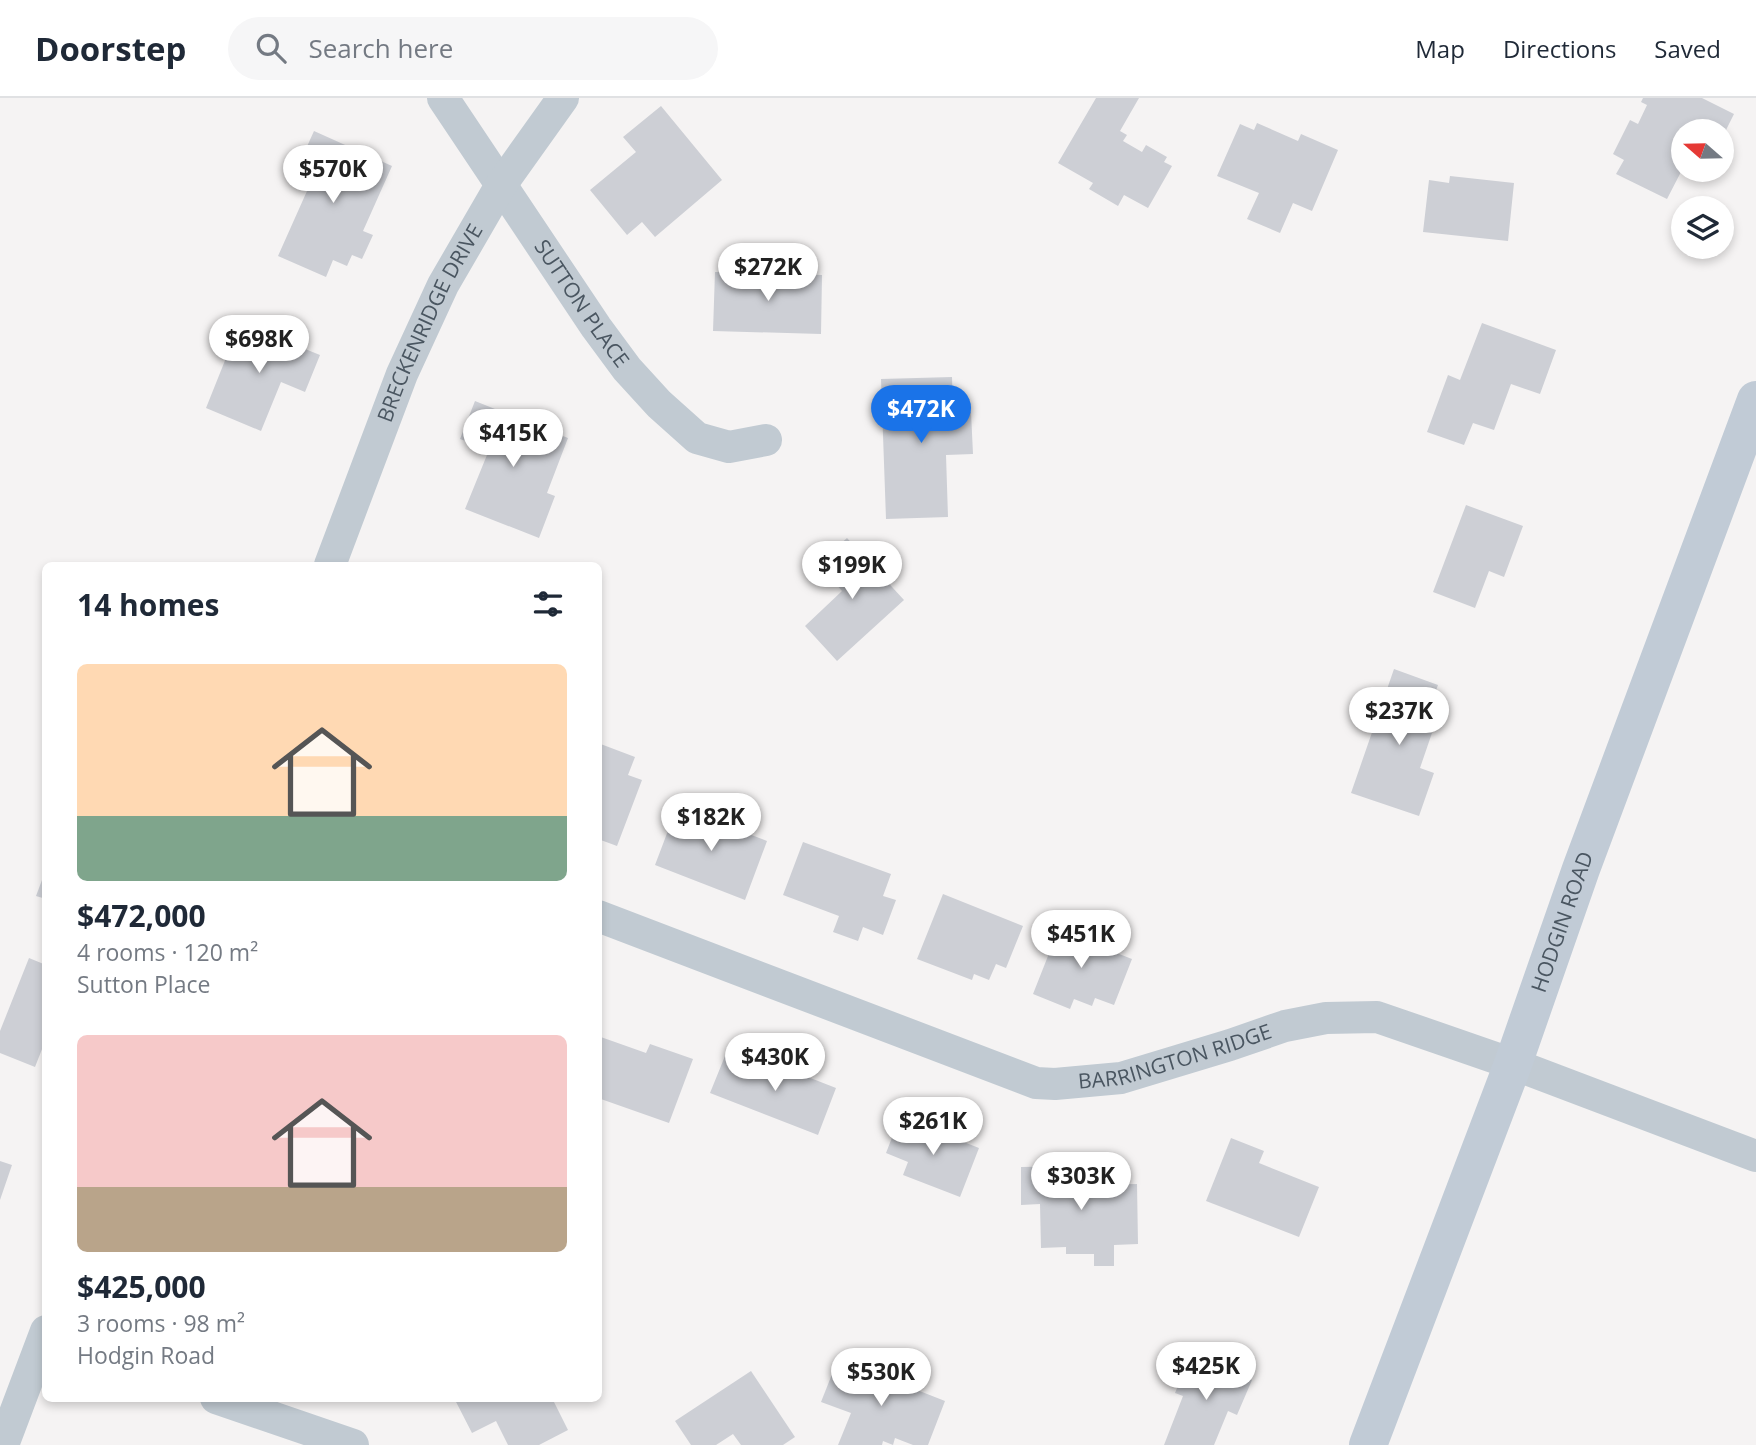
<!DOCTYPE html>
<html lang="en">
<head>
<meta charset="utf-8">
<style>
  :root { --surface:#fff; --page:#f6f6f7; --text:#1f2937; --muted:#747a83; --line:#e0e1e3; --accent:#1a73e8 }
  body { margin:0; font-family:"Open Sans",sans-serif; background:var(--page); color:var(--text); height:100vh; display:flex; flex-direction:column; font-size:26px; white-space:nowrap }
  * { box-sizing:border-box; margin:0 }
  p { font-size:23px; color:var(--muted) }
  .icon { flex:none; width:38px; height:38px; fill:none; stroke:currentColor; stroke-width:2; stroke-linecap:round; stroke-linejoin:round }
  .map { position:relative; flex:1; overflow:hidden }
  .panel { position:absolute; left:42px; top:464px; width:560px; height:840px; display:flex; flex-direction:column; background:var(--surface); border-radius:10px; box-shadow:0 4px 10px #0003 }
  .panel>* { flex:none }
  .needle { width:46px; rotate:290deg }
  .fabs { position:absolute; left:1671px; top:21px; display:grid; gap:14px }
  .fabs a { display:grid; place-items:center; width:63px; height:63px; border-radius:50%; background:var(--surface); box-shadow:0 4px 10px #0003; font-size:35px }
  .price { position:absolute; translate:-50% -60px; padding:0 16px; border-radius:24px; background:#fff; color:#222; font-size:23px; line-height:46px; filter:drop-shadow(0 2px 4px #0008) }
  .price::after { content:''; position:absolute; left:50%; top:42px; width:21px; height:16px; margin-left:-10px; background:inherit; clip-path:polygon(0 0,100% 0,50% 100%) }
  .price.on { background:var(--accent); color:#fff }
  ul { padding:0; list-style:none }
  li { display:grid; align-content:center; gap:14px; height:371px; padding:0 35px }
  li span { display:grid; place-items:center; height:217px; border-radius:10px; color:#555 }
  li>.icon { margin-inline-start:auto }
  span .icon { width:126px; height:126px; fill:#fffc; stroke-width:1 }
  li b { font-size:30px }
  h2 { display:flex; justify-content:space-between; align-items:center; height:84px; padding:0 35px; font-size:30px }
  header { display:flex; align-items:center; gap:42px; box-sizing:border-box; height:98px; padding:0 35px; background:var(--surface); border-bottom:2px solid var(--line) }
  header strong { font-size:33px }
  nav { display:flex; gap:38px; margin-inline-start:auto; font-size:24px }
  .search { width:490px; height:63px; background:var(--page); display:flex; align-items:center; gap:18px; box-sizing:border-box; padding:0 24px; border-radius:38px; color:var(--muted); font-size:26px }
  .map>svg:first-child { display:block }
</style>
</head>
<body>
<header>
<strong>Doorstep</strong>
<div class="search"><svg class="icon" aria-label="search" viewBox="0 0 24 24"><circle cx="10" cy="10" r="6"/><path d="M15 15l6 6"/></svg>Search here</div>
<nav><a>Map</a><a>Directions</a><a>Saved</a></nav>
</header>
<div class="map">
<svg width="1756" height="1347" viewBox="0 0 1756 1347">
  <rect width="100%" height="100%" fill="#f5f3f3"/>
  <path fill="#cdcfd5" d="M1096 0H1139L1120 33 1127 37 1123 43 1142 54 1146 47 1167 59 1164 64 1172 68 1148 110 1124 97 1118 108 1089 91 1093 85 1058 65Z
    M1643 0H1702L1734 16 1722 40V33H1684V68L1667 101 1616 76 1624 62 1613 56 1630 22 1638 26 1647 7 1641 4Z
    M661 8 722 82 655 139 642 124 627 137 590 92 636 54 623 39Z
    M1257 25 1298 43 1301 36 1338 52 1312 113 1293 105 1280 135 1247 121 1259 95 1217 78 1240 26 1254 32Z
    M314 33 392 68 363 133 373 137 362 161 352 157 347 168 333 162 326 179 278 158 307 93 290 86Z
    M1450 78 1514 85 1508 143 1423 134 1429 82 1449 85Z
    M715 174 822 177 821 236 713 233Z
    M240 225 320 257 305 294 281 284 261 333 206 310Z
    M1482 225 1556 252 1540 296 1511 286 1494 332 1473 325 1464 347 1427 334 1448 277 1460 282Z
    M952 279 953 314H971L973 356 946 357 948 419 886 421 881 281Z
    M475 303 568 340 547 395 555 398 539 440 465 411 489 352 460 341Z
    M1466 407 1523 428 1504 479 1489 473 1475 510 1433 494Z
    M847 440 904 502 837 563 805 528 842 493 818 466Z
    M1394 571 1438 587 1422 631 1432 635 1420 670 1434 675 1419 718 1351 695Z
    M598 645 635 659 628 677 642 682 617 748 598 741Z
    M677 709 767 743 745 802 655 767Z
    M803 744 891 776 883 798 896 802 883 837 863 829 858 843 833 834 839 818 783 797Z
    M45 774H46V801L36 798Z
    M943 796 1023 828 1006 870 996 866 989 882 974 876 972 882 917 861Z
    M1061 825 1099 840 1096 847 1132 861 1114 907 1095 900 1092 908 1074 901 1070 911 1033 896Z
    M29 860 46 867V941L35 969 0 955V933Z
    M598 938 646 955 650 946 693 961 669 1025 598 1000Z
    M725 958 768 975 772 965 836 990 818 1037 710 995Z
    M900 1019 979 1050 960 1099 903 1077 908 1064 886 1055Z
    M1231 1040 1264 1053 1259 1065 1319 1089 1299 1139 1206 1103Z
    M0 1063 12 1067 0 1102Z
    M1079 1068V1087L1137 1086 1138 1146 1114 1147V1168H1094V1156H1066V1149L1041 1150 1040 1106 1021 1107V1069Z
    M1191 1256 1252 1282 1237 1317 1228 1313 1214 1347H1164L1183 1298 1175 1295Z
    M838 1261 945 1303 928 1347H913L895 1340 893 1347 883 1343 882 1347H838L851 1315 821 1304Z
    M751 1273 795 1339 783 1347H741L733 1336 716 1347H691L675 1323Z
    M454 1300H552L568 1332 539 1347H508L496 1323 472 1335Z"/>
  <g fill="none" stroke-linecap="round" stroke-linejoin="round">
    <g stroke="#c1cad2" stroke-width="32">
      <path id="s1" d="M443 0 596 229 627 271 659 306 697 340 729 349 766 342"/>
      <path id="s2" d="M330 467 402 276 443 187 501 87 563 0"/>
      <path id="s3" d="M598 818 1036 985 1055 986 1121 980 1230 947 1285 928 1326 920 1377 919 1513 966 1756 1058"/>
      <path d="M216 1300 353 1347"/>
      <path d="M3 1347 46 1233"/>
    </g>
    <path stroke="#c1cbd6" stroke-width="38" id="s4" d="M1368 1347 1513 966 1581 771 1756 302"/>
  </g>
  <g text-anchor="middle" stroke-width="6" stroke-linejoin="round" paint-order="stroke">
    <g font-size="21" fill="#4a5661" stroke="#fff">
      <text dy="7" stroke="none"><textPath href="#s1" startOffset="248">SUTTON PLACE</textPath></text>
      <text dy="7" stroke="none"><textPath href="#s2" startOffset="262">BRECKENRIDGE DRIVE</textPath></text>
      <text dy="7" stroke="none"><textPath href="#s4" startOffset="558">HODGIN ROAD</textPath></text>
      <text dy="7" stroke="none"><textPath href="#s3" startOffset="611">BARRINGTON RIDGE</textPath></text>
    </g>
  </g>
</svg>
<div class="fabs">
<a><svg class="needle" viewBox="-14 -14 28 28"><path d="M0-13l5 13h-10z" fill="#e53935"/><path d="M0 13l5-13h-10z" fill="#747a83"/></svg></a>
<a><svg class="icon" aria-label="layers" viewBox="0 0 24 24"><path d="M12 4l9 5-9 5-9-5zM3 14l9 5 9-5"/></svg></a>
</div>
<b class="price" style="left:333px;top:107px">$570K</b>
<b class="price" style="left:768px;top:205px">$272K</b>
<b class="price" style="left:259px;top:277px">$698K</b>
<b class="price on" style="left:921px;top:347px">$472K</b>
<b class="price" style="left:513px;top:371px">$415K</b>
<b class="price" style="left:852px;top:503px">$199K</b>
<b class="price" style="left:1399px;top:649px">$237K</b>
<b class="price" style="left:711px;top:755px">$182K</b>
<b class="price" style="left:1081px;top:872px">$451K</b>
<b class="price" style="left:775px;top:995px">$430K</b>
<b class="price" style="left:933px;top:1059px">$261K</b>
<b class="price" style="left:1081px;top:1114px">$303K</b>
<b class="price" style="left:1206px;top:1304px">$425K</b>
<b class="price" style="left:881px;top:1310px">$530K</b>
<section class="panel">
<h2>14 homes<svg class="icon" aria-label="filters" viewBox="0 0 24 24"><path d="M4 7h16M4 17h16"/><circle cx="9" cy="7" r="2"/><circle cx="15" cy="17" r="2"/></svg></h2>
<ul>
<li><span style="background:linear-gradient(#ffd9b3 70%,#7fa58c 0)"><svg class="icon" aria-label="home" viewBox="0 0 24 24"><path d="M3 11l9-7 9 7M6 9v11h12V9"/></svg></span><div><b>$472,000</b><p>4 rooms · 120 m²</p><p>Sutton Place</p></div></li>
<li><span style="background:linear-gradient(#f6c9c9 70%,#b9a48a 0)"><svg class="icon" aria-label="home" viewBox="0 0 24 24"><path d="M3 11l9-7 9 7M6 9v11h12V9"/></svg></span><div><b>$425,000</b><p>3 rooms · 98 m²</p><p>Hodgin Road</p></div></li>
</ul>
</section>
</div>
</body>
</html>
